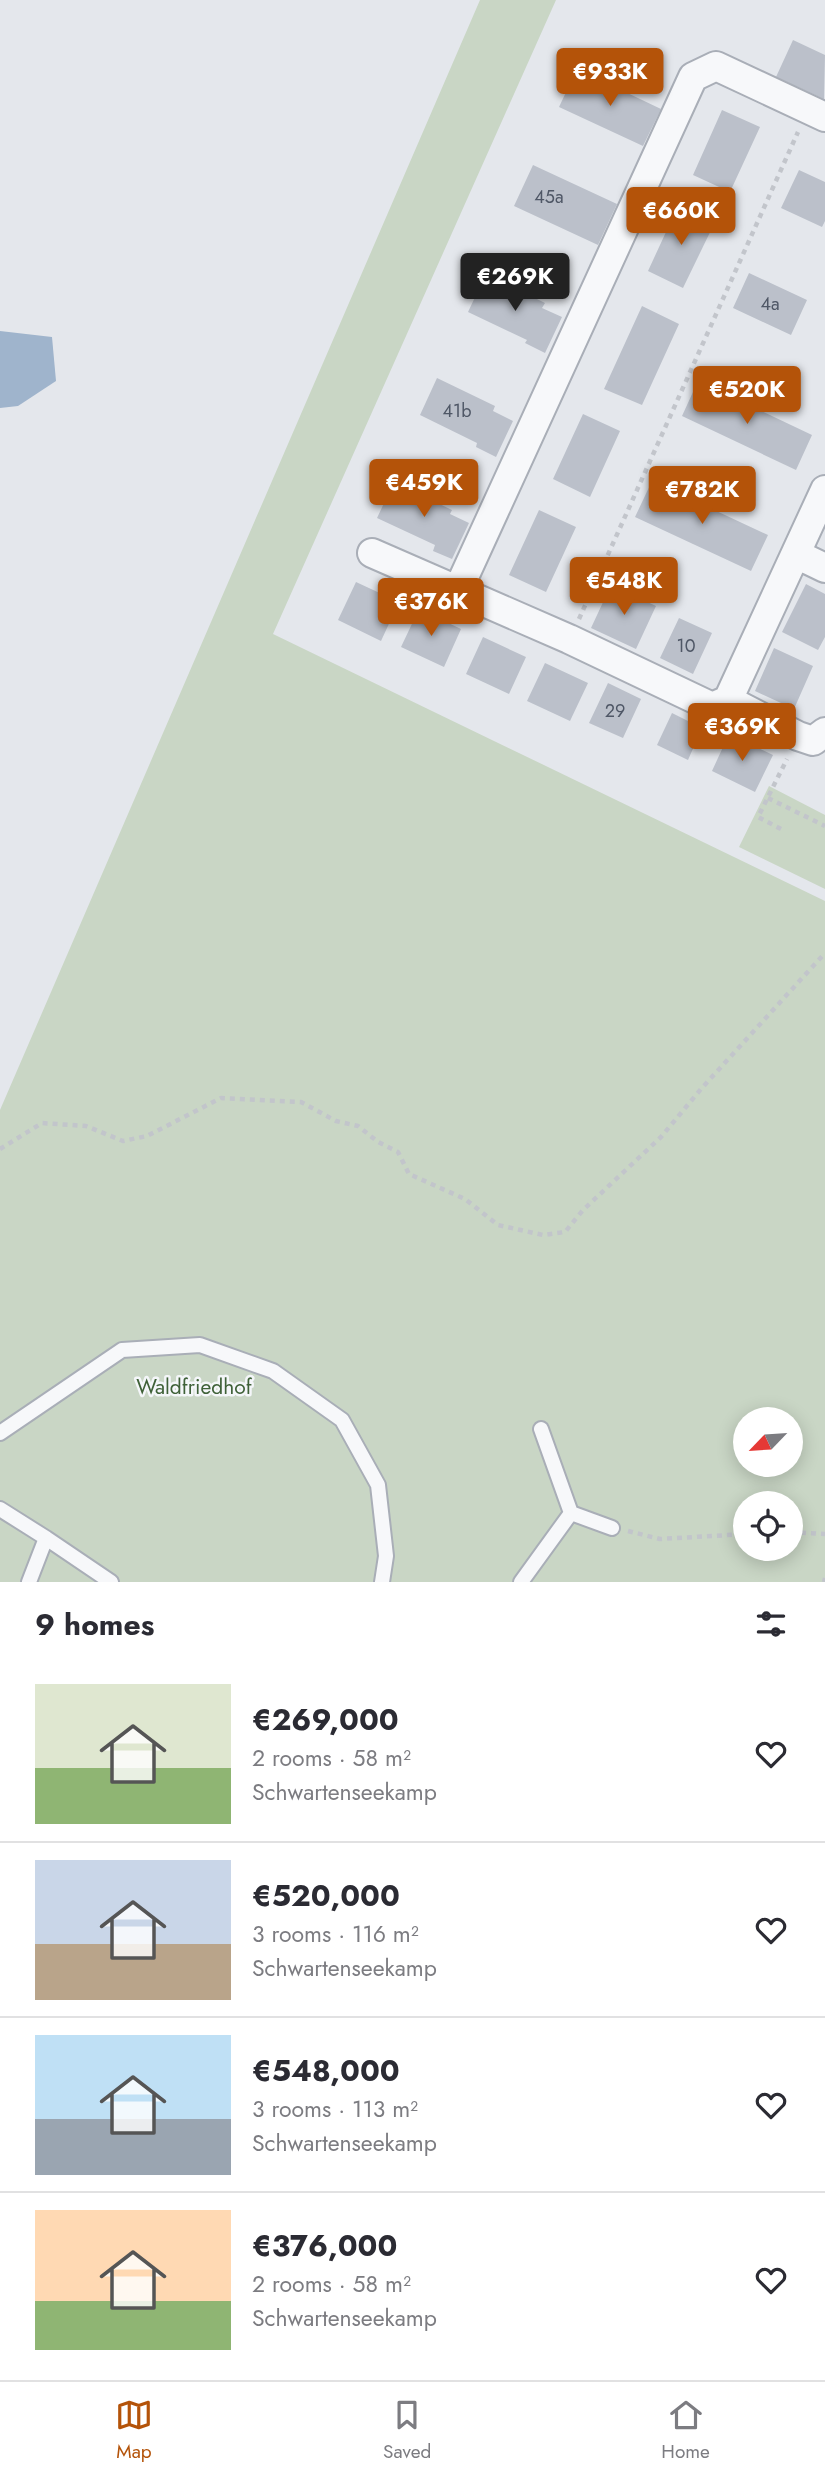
<!DOCTYPE html>
<html lang="en">
<head>
<meta charset="utf-8">
<style>
  :root { --surface:#fff; --page:#f7f7f7; --text:#2b2b33; --muted:#7c7c81; --line:#e1e1e2; --accent:#b45309 }
  body { margin:0; font-family:Jost,sans-serif; background:var(--page); color:var(--text); height:100vh; display:flex; flex-direction:column; font-size:26px; white-space:nowrap }
  * { box-sizing:border-box; margin:0 }
  p { font-size:23px; color:var(--muted) }
  .icon { flex:none; width:38px; height:38px; fill:none; stroke:currentColor; stroke-width:2; stroke-linecap:round; stroke-linejoin:round }
  .map { position:relative; height:1582px; overflow:hidden }
  .details { display:flex; flex-direction:column; background:var(--surface); flex:1 }
  .details>* { flex:none }
  .needle { width:46px; rotate:245deg }
  .tools { position:absolute; left:733px; top:1407px; display:grid; gap:14px }
  .tools a { display:grid; place-items:center; width:70px; height:70px; border-radius:50%; background:var(--surface); box-shadow:0 4px 18px #0003; font-size:35px }
  .price { position:absolute; translate:-50% -60px; padding:0 16px; border-radius:7px; background:var(--accent); color:#fff; font-size:23px; line-height:46px; filter:drop-shadow(0 2px 4px #0008) }
  .price::after { content:''; position:absolute; left:50%; top:42px; width:21px; height:16px; margin-left:-10px; background:inherit; clip-path:polygon(0 0,100% 0,50% 100%) }
  .price.on { background:#222; color:#fff }
  ul { padding:0; list-style:none }
  li { display:flex; align-items:center; gap:21px; height:175px; padding:0 35px }
  li+li { border-top:2px solid var(--line) }
  li span { display:grid; place-items:center; flex:none; width:196px; height:140px; border-radius:0px; color:#555 }
  li>.icon { margin-inline-start:auto }
  span .icon { width:84px; height:84px; fill:#fffc; stroke-width:1 }
  li b { font-size:30px }
  h2 { display:flex; justify-content:space-between; align-items:center; height:84px; padding:0 35px; font-size:30px }
  .tab-bar { display:flex; justify-content:space-around; align-items:center; height:98px; border-top:2px solid var(--line); background:var(--surface); font-size:19px; color:var(--muted) }
  .tab-bar a { display:grid; justify-items:center; gap:4px }
  .tab-bar .on { color:var(--accent) }
  .map>svg:first-child { display:block }
</style>
</head>
<body>
<div class="map">
<svg width="825" height="1582" viewBox="0 0 825 1582">
  <rect width="100%" height="100%" fill="#e4e7ec"/>
  <path fill="#c9d6c5" fill-rule="evenodd" d="M480 0H556L273 634 825 901V1582H0V1110ZM746 1419H791V1465H746ZM746 1503H791V1549H746Z
    M769 786 825 815V889L739 847Z"/>
  <path fill="#9fb4cc" d="M0 331 52 337 56 381 18 406 0 408Z"/>
  <path fill="#bbc0ca" d="M793 40 825 55 824 99 776 77Z
    M577 69 661 109 643 146 559 107Z
    M722 110 760 127 730 192 693 175Z
    M533 165 617 204 598 245 514 206Z
    M799 170 825 182V221L822 227 781 208Z
    M678 206 714 224 683 288 648 271Z
    M749 273 807 300 791 335 733 308Z
    M486 274 545 303 542 308 562 317 545 353 525 343 527 340 468 312Z
    M642 306 679 324 642 405 604 389Z
    M437 378 495 406 493 411 513 421 496 457 476 447 477 443 420 415Z
    M698 381 812 435 796 470 682 416Z
    M583 414 620 431 590 497 553 479Z
    M652 481 768 535 751 571 635 517Z
    M394 482 452 510 450 514 469 523 452 559 433 551 435 545 377 518Z
    M539 510 576 527 546 592 509 575Z
    M356 582 399 602 381 641 338 620Z
    M806 584 825 594V637L818 650 782 632Z
    M611 585 656 606 636 649 591 628Z
    M419 609 461 629 444 667 401 647Z
    M679 618 712 633 693 674 660 658Z
    M483 637 526 657 509 694 466 674Z
    M774 648 813 666 794 709 755 691Z
    M545 663 588 683 570 721 527 701Z
    M608 683 641 699 623 738 589 723Z
    M672 713 702 728 688 760 657 745Z
    M729 734 773 755 755 792 712 771Z"/>
  <g fill="none" stroke-linecap="round" stroke-linejoin="round">
    <g stroke="#a9aeb7" stroke-width="18">
      <path id="service" d="M541 1429 571 1513
        M0 1433 122 1350 200 1345 273 1371 342 1420 378 1485 386 1556 382 1582
        M0 1509 46 1538 29 1582
        M46 1538 111 1582
        M521 1582 571 1513 612 1528"/>
    </g>
    <g stroke="#a9aeb7" stroke-width="32">
      <path id="minor" d="M372 553 569 639 712 707 728 700 825 490
        M796 554 825 568
        M458 590 693 77 716 66 825 117
        M728 700 798 736 813 741 825 732"/>
    </g>
    <path stroke="#c2c5cb" stroke-width="4.5" stroke-dasharray="5 5" stroke-linecap="butt" d="M579 619 798 132
      M768 798 825 826
      M781 829 758 817 787 759
      M0 1149 42 1123 86 1126 123 1141 147 1136 221 1098 301 1102 336 1121 358 1126 378 1142 398 1152 409 1174 465 1199 498 1225 543 1235 565 1232 583 1210 661 1137 701 1089 825 953
      M628 1531 660 1539 746 1534
      M791 1532 825 1534
      M824 1582 825 1578"/>
    <use href="#service" stroke="#f7f8fa" stroke-width="14"/>
    <use href="#minor" stroke="#f7f8fa" stroke-width="28"/>
  </g>
  <g text-anchor="middle" stroke-width="5" stroke-linejoin="round" paint-order="stroke">
    <g font-size="18" fill="#4f5766">
      <text x="549" y="203">45a</text>
      <text x="770" y="310">4a</text>
      <text x="457" y="417">41b</text>
      <text x="686" y="652">10</text>
      <text x="615" y="717">29</text>
    </g>
    <g font-size="21" fill="#3f6138" stroke="#f4f6f9">
      <text x="194" y="1394">Waldfriedhof</text>
    </g>
  </g>
</svg>
<div class="tools">
<a><svg class="needle" viewBox="-14 -14 28 28"><path d="M0-13l5 13h-10z" fill="#e53935"/><path d="M0 13l5-13h-10z" fill="#7c7c81"/></svg></a>
<a><svg class="icon" aria-label="locate" viewBox="0 0 24 24"><circle cx="12" cy="12" r="6"/><path d="M12 2v4M12 18v4M2 12h4M18 12h4"/></svg></a>
</div>
<b class="price" style="left:610px;top:108px">€933K</b>
<b class="price" style="left:681px;top:247px">€660K</b>
<b class="price on" style="left:515px;top:313px">€269K</b>
<b class="price" style="left:747px;top:426px">€520K</b>
<b class="price" style="left:424px;top:519px">€459K</b>
<b class="price" style="left:702px;top:526px">€782K</b>
<b class="price" style="left:624px;top:617px">€548K</b>
<b class="price" style="left:431px;top:638px">€376K</b>
<b class="price" style="left:742px;top:763px">€369K</b>
</div>
<section class="details">
<h2>9 homes<svg class="icon" aria-label="filters" viewBox="0 0 24 24"><path d="M4 7h16M4 17h16"/><circle cx="9" cy="7" r="2"/><circle cx="15" cy="17" r="2"/></svg></h2>
<ul>
<li><span style="background:linear-gradient(#dfe7d0 60%,#8fb573 0)"><svg class="icon" aria-label="home" viewBox="0 0 24 24"><path d="M3 11l9-7 9 7M6 9v11h12V9"/></svg></span><div><b>€269,000</b><p>2 rooms · 58 m²</p><p>Schwartenseekamp</p></div><svg class="icon" aria-label="heart" viewBox="0 0 24 24"><path d="M12 20l-8-8c-3-5 5-10 8-4 3-6 11-1 8 4z"/></svg></li>
<li><span style="background:linear-gradient(#c9d6e8 60%,#b9a48a 0)"><svg class="icon" aria-label="home" viewBox="0 0 24 24"><path d="M3 11l9-7 9 7M6 9v11h12V9"/></svg></span><div><b>€520,000</b><p>3 rooms · 116 m²</p><p>Schwartenseekamp</p></div><svg class="icon" aria-label="heart" viewBox="0 0 24 24"><path d="M12 20l-8-8c-3-5 5-10 8-4 3-6 11-1 8 4z"/></svg></li>
<li><span style="background:linear-gradient(#bfe0f5 60%,#9aa5b1 0)"><svg class="icon" aria-label="home" viewBox="0 0 24 24"><path d="M3 11l9-7 9 7M6 9v11h12V9"/></svg></span><div><b>€548,000</b><p>3 rooms · 113 m²</p><p>Schwartenseekamp</p></div><svg class="icon" aria-label="heart" viewBox="0 0 24 24"><path d="M12 20l-8-8c-3-5 5-10 8-4 3-6 11-1 8 4z"/></svg></li>
<li><span style="background:linear-gradient(#ffd9b3 65%,#8fb573 0)"><svg class="icon" aria-label="home" viewBox="0 0 24 24"><path d="M3 11l9-7 9 7M6 9v11h12V9"/></svg></span><div><b>€376,000</b><p>2 rooms · 58 m²</p><p>Schwartenseekamp</p></div><svg class="icon" aria-label="heart" viewBox="0 0 24 24"><path d="M12 20l-8-8c-3-5 5-10 8-4 3-6 11-1 8 4z"/></svg></li>
</ul>
</section>
<nav class="tab-bar">
<a class="on"><svg class="icon" aria-label="map" viewBox="0 0 24 24"><path d="M3 6l6-2 6 2 6-2v14l-6 2-6-2-6 2zM9 4v14M15 6v14"/></svg>Map</a>
<a><svg class="icon" aria-label="saved" viewBox="0 0 24 24"><path d="M7 4h10v16l-5-4-5 4z"/></svg>Saved</a>
<a><svg class="icon" aria-label="home" viewBox="0 0 24 24"><path d="M3 11l9-7 9 7M6 9v11h12V9"/></svg>Home</a>
</nav>
</body>
</html>
